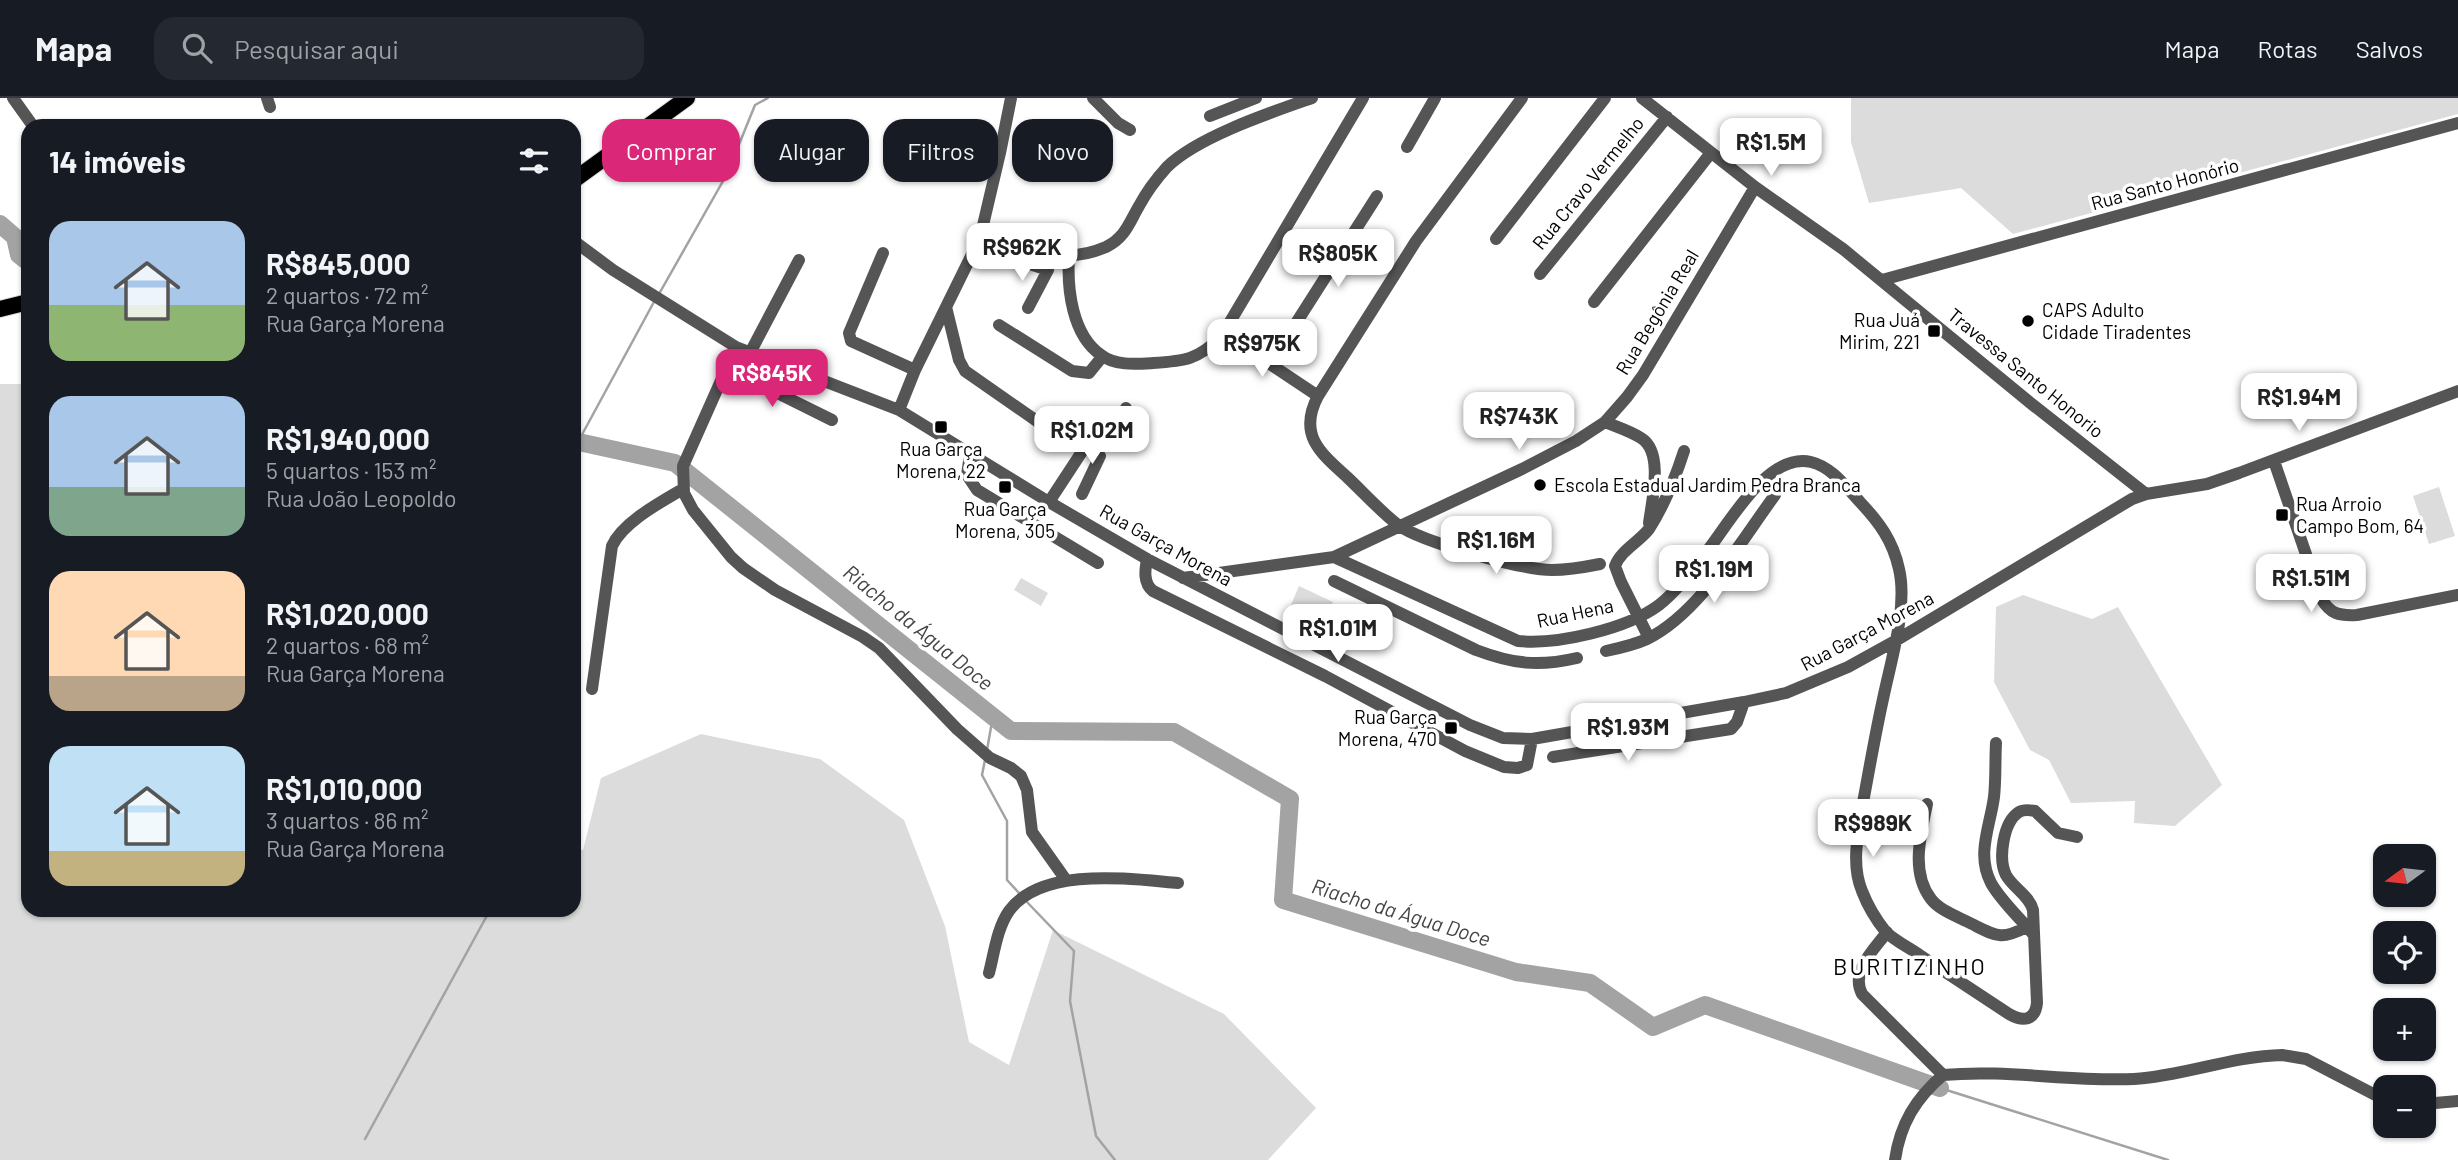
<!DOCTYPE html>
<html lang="pt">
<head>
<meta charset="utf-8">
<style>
  :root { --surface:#171b24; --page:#242831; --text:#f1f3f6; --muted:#9ea1a6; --line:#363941; --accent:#db2777 }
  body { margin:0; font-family:Barlow,sans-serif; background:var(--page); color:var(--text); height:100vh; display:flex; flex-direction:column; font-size:26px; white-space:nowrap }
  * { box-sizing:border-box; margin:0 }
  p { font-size:23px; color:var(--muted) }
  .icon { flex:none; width:38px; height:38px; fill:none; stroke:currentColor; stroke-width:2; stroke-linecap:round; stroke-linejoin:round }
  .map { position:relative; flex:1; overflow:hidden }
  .side { position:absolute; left:21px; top:21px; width:560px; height:798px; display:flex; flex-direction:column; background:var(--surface); border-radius:21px; box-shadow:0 2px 5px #0004 }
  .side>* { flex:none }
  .top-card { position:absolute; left:602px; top:21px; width:665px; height:63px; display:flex; gap:14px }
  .needle { width:46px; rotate:255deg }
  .fabs { position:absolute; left:2373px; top:746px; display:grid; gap:14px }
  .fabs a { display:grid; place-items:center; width:63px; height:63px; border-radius:14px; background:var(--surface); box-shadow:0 2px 5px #0004; font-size:35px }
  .price { position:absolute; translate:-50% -60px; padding:0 16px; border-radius:14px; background:#fff; color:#222; font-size:23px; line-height:46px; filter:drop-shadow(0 2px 4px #0008) }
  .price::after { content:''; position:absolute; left:50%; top:42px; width:21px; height:16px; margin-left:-10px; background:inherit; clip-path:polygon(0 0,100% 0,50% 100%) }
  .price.selected { background:var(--accent); color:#fff }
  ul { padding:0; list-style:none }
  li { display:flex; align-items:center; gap:21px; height:175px; padding:0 28px }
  li span { display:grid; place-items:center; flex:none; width:196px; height:140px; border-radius:21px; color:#555 }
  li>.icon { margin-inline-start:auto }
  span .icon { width:84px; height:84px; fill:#fffc; stroke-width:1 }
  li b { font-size:30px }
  h2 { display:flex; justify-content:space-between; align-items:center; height:84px; padding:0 28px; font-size:30px }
  .tag { padding:0 24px; border-radius:21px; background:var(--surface); box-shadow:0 2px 5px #0004; font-size:24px; line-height:63px }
  .tag.selected { background:var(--accent); color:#fff }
  header { display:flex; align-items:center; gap:42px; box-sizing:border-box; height:98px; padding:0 35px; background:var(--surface); border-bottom:2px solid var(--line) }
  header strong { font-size:33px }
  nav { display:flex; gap:38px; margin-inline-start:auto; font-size:24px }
  .search { width:490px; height:63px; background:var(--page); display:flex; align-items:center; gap:18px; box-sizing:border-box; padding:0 24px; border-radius:21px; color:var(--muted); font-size:26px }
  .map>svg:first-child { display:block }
</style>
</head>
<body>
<header>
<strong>Mapa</strong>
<div class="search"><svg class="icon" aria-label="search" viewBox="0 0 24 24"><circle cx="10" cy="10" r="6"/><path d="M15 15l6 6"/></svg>Pesquisar aqui</div>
<nav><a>Mapa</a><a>Rotas</a><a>Salvos</a></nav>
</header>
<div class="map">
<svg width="2458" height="1062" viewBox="0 0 2458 1062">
  <rect width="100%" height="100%" fill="#fff"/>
  <path fill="#dcdcdc" d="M1851 0H2458V16L2013 136 1961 90 1869 105 1851 44Z
    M0 286H28V812H574V750L583 752 601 680 701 636 820 661 904 722 945 828 969 944 1009 967 1053 832 1224 916 1316 1010 1268 1062H0Z
    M2439 389 2455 438 2429 446 2413 398Z
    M1021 480 1048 495 1041 508 1014 492Z
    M1299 488 1333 504 1324 525 1290 509Z
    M2023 497 2092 521 2118 509 2222 687 2175 728 2134 725 2135 703 2071 705 2049 662 2030 652 1994 584 1996 509Z"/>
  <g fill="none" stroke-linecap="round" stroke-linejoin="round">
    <path stroke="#a3a3a3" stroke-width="2.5" d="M659 196 727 76 755 7 768 0
      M578 344 655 202
      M987 652 993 618
      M985 662 982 677 1007 723V782L1019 795
      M1026 803 1074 853 1070 903 1096 1038 1115 1062
      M1940 990 2168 1062
      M365 1041 490 812"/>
    <path stroke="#a3a3a3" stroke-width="18" d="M0 126 15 139 19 157 28 164
      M574 343 675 365 1011 633 1174 634 1290 701 1283 802 1516 874 1590 885 1653 929 1705 907 1940 990"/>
    <g stroke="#dbdbdb" stroke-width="18">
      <path id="major" d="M574 82 687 0
        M0 211 28 204"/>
    </g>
    <path stroke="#555" stroke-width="12" d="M13 0 33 28
      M267 0 270 9
      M1093 0 1118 25 1130 32
      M1522 0 1416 143 1318 298C1298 336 1319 354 1347 379 1363 394 1380 413 1398 427 1422 444 1522 472 1552 472 1569 472 1585 469 1600 466
      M1642 0 1755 89 1843 151 2033 307 2146 396
      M1210 18 1256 0
      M1407 49 1435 0
      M980 140C986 137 993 133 1000 133 1016 131 1030 145 1044 152 1064 161 1087 157 1106 149 1125 140 1129 125 1139 108 1146 95 1157 80 1167 69 1197 39 1272 14 1312 0
      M1496 141 1605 0
      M574 143 613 172 736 249 899 312 1049 404 1147 461 1470 627 1503 640 1532 641 1744 604 1786 595 1848 569 1895 543 2132 401 2146 396 2207 386 2239 375 2458 293
      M883 155 849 235 851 243 915 272
      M1069 159C1067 191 1072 237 1101 257 1115 268 1137 266 1153 265 1185 263 1197 262 1221 239L1363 0
      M1015 161 1048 172 1028 210
      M1540 176 1667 19
      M1882 182 2458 25
      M1594 204 1710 56
      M946 209 959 262 965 273 1064 342
      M999 227 1072 273 1089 275 1102 259
      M1221 239 1270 266 1318 298
      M736 249 683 368 684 395 693 412 731 459 743 470 775 492 863 539 879 550 957 631 990 660 1011 670 1021 678 1027 692 1032 734 1066 782
      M750 255 799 162
      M1270 266 1377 98
      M727 270 832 322
      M899 312 915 272 980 140 1000 55 1011 0
      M1605 324C1617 329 1630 333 1641 340 1664 354 1652 402 1649 425
      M1109 342 1126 310
      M970 356 967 377 977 392 1098 465
      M2274 363 2321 500C2330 516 2339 518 2357 517L2458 497
      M1082 396 1100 358
      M1049 404 1108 314
      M1334 459 1518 543C1557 547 1627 531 1659 507 1677 493 1694 471 1708 452 1730 424 1768 354 1811 364 1832 369 1846 389 1860 404 1879 424 1893 443 1899 471 1908 509 1891 562 1883 601 1875 637 1869 673 1862 710 1858 736 1851 767 1862 793 1867 806 1877 823 1886 834 1895 843 1910 850 1921 858 1950 877 1980 897 2009 916 2023 924 2035 923 2037 905L2033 812C2029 797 2013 790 2006 777 1998 761 2003 724 2019 714 2024 711 2030 712 2035 713L2058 735 2077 739
      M1147 461C1145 472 1143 485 1153 493L1325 578 1465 653 1504 669 1518 670 1527 667 1532 641
      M1183 480 1334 459 1522 371 1576 343 1605 324 1627 299 1643 277 1755 89
      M1334 483 1476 552C1513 566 1538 569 1577 560
      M1649 540 1621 484 1615 468C1621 452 1639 444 1649 431 1665 406 1675 381 1684 353
      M1606 553C1620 550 1634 547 1647 541 1699 516 1741 443 1775 397
      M592 591 612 448C623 424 661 404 683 391
      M1996 645C1995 663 1996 681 1994 699 1990 729 1976 756 1991 785 2001 803 2020 820 2033 836
      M1553 659 1731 631 1737 624 1744 604
      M1927 706C1921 736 1910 774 1931 801 1940 813 1959 819 1972 826 1998 839 2001 842 2027 829
      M1887 834C1874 852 1850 873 1862 896L1943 977
      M989 875C994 856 997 830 1009 813 1042 768 1130 781 1178 785
      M2424 1006 2458 1003
      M1895 1062C1900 1026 1916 1000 1943 977 2007 971 2070 984 2134 981 2184 978 2232 958 2282 957L2306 961 2385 1002"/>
    <use href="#major" stroke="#000" stroke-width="16"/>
  </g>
  <g fill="#000" stroke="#fff" stroke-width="2.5">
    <circle cx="2028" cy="223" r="7"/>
    <rect x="1927" y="226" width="14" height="14" rx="3.5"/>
    <rect x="934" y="322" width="14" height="14" rx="3.5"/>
    <circle cx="1540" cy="387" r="7"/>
    <rect x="998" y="382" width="14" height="14" rx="3.5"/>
    <rect x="2275" y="410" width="14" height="14" rx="3.5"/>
    <rect x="1444" y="623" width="14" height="14" rx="3.5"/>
  </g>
  <g text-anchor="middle" stroke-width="7" stroke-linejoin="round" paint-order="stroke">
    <g font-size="19" fill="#000" stroke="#fff">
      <text transform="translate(1588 85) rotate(-51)" y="7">Rua Cravo Vermelho</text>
      <text transform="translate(2165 86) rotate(-15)" y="7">Rua Santo Honório</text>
      <text transform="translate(1657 214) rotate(-59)" y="7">Rua Begônia Real</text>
      <text transform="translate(2026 275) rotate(39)" y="7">Travessa Santo Honorio</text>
      <text transform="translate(1166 447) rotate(29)" y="7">Rua Garça Morena</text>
      <text transform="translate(1575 515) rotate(-12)" y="7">Rua Hena</text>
      <text transform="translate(1867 533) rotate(-28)" y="7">Rua Garça Morena</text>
    </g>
    <g font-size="19" fill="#000" stroke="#fff" text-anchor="start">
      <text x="2042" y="219">CAPS Adulto<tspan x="2042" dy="22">Cidade Tiradentes</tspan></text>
      <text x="1920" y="229" text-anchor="end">Rua Juá<tspan x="1920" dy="22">Mirim, 221</tspan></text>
      <text x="941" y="358" text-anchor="middle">Rua Garça<tspan x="941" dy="22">Morena, 22</tspan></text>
      <text x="1554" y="394">Escola Estadual Jardim Pedra Branca</text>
      <text x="2296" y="413">Rua Arroio<tspan x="2296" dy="22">Campo Bom, 64</tspan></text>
      <text x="1005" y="418" text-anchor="middle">Rua Garça<tspan x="1005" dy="22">Morena, 305</tspan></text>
      <text x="1437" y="626" text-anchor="end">Rua Garça<tspan x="1437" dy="22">Morena, 470</tspan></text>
    </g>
    <g font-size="21" font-style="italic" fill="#444" stroke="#fff">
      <text transform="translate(918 530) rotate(39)" y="7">Riacho da Água Doce</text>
      <text transform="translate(1401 815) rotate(17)" y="7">Riacho da Água Doce</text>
    </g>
    <g font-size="23" letter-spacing="2" fill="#000" stroke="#fff">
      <text x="1910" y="877">BURITIZINHO</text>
    </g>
  </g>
</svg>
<div class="fabs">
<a><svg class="needle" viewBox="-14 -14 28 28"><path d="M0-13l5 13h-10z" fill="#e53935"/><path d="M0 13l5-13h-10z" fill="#9ea1a6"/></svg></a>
<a><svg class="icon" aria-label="locate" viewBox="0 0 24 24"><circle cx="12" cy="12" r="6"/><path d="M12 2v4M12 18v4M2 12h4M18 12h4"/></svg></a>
<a>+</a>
<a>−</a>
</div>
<b class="price" style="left:1771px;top:80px">R$1.5M</b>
<b class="price" style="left:1022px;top:185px">R$962K</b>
<b class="price" style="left:1338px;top:191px">R$805K</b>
<b class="price" style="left:1262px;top:281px">R$975K</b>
<b class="price selected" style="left:772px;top:311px">R$845K</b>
<b class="price" style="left:2299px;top:335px">R$1.94M</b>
<b class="price" style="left:1519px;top:354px">R$743K</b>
<b class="price" style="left:1092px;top:368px">R$1.02M</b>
<b class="price" style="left:1496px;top:478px">R$1.16M</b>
<b class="price" style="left:1714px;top:507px">R$1.19M</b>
<b class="price" style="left:2311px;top:516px">R$1.51M</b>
<b class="price" style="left:1338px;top:566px">R$1.01M</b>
<b class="price" style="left:1628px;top:665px">R$1.93M</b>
<b class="price" style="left:1873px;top:761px">R$989K</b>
<div class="top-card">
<a class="tag selected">Comprar</a>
<a class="tag">Alugar</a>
<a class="tag">Filtros</a>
<a class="tag">Novo</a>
</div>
<section class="side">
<h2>14 imóveis<svg class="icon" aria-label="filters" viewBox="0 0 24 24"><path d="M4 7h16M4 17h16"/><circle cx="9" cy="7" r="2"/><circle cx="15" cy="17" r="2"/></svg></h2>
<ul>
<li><span style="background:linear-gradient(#a9c7e8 60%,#8fb573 0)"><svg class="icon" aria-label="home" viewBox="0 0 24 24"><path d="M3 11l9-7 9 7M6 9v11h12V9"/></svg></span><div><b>R$845,000</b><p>2 quartos · 72 m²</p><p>Rua Garça Morena</p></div></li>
<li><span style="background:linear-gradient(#a9c7e8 65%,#7fa58c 0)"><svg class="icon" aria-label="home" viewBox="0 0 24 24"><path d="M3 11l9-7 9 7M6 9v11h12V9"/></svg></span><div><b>R$1,940,000</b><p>5 quartos · 153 m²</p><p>Rua João Leopoldo</p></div></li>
<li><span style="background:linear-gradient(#ffd9b3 75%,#b9a48a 0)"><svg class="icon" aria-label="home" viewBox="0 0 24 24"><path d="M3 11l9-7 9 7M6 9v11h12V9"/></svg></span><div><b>R$1,020,000</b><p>2 quartos · 68 m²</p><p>Rua Garça Morena</p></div></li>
<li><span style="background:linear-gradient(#bfe0f5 75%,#c2b280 0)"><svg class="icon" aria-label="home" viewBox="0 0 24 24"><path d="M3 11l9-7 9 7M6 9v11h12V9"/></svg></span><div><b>R$1,010,000</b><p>3 quartos · 86 m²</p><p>Rua Garça Morena</p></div></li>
</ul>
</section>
</div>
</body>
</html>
